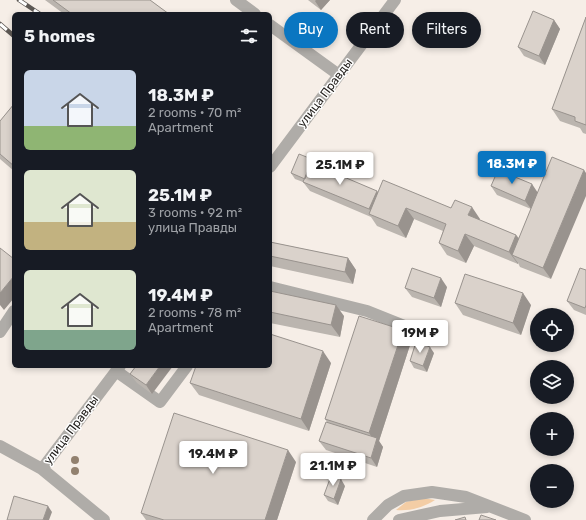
<!DOCTYPE html>
<html lang="en">
<head>
<meta charset="utf-8">
<style>
  :root { --surface:#171b24; --page:#242831; --text:#f1f3f6; --muted:#9ea1a6; --accent:#0a76c1 }
  body { margin:0; font-family:Rubik,sans-serif; background:var(--page); color:var(--text); height:100vh; display:flex; flex-direction:column; font-size:15px; white-space:nowrap }
  * { box-sizing:border-box; margin:0 }
  p { font-size:13px; color:var(--muted) }
  .icon { flex:none; width:22px; height:22px; fill:none; stroke:currentColor; stroke-width:2; stroke-linecap:round; stroke-linejoin:round }
  .map { position:relative; flex:1; overflow:hidden }
  .details { position:absolute; left:12px; top:12px; width:260px; height:356px; display:flex; flex-direction:column; background:var(--surface); border-radius:6px; box-shadow:0 2px 6px #0003 }
  .details>* { flex:none }
  .guide { position:absolute; left:284px; top:12px; width:242px; height:36px; display:flex; gap:8px }
  .tools { position:absolute; left:530px; top:308px; display:grid; gap:8px }
  .tools a { display:grid; place-items:center; width:44px; height:44px; border-radius:50%; background:var(--surface); box-shadow:0 2px 6px #0003; font-size:20px }
  .price { position:absolute; translate:-50% -34px; padding:0 9px; border-radius:4px; background:#fff; color:#222; font-size:13px; line-height:26px; filter:drop-shadow(0 1px 2px #0008) }
  .price::after { content:''; position:absolute; left:50%; top:24px; width:12px; height:9px; margin-left:-6px; background:inherit; clip-path:polygon(0 0,100% 0,50% 100%) }
  .price.selected { background:var(--accent); color:#fff }
  ul { padding:0; list-style:none }
  li { display:flex; align-items:center; gap:12px; height:100px; padding:0 12px }
  li span { display:grid; place-items:center; flex:none; width:112px; height:80px; border-radius:6px; color:#555 }
  li>.icon { margin-inline-start:auto }
  span .icon { width:48px; height:48px; fill:#fffc; stroke-width:1 }
  li b { font-size:17px }
  h2 { display:flex; justify-content:space-between; align-items:center; height:48px; padding:0 12px; font-size:17px }
  .tag { padding:0 14px; border-radius:18px; background:var(--surface); box-shadow:0 2px 6px #0003; font-size:14px; line-height:36px }
  .tag.selected { background:var(--accent); color:#fff }
  .map>svg:first-child { display:block }
</style>
</head>
<body>
<div class="map">
<svg width="586" height="520" viewBox="0 0 586 520">
  <rect width="100%" height="100%" fill="#f6eee7"/>
  <path fill="#f3cda5" d="M423 498 435 500C422 508 411 511 396 510L406 502Z"/>
  <g fill="none" stroke-linecap="round" stroke-linejoin="round">
    <path stroke="#afaca8" stroke-width="12" d="M236 0 255 14
      M270 25 339 75
      M270 167 395 0
      M270 287 367 311 417 331
      M0 332 14 311
      M116 371 160 402 187 366
      M0 446 42 469 104 520
      M42 469 120 366
      M373 520 388 505 404 496 432 492 466 497 525 520
      M399 520 440 511 487 507"/>
    <g stroke="#5d5854" stroke-width="4.5">
      <path id="rail" d="M19 0 40 14
        M0 24 14 36"/>
    </g>
    <use href="#rail" stroke="#fff" stroke-width="3" stroke-dasharray="9" stroke-linecap="butt"/>
  </g>
  <g fill="#92816f">
    <circle cx="75" cy="460" r="4"/>
    <circle cx="75" cy="471" r="4"/>
  </g>
  <path fill="#bbb5af" d="M45 0H150L169 14H64Z
    M308 0H330L321 10Z
    M586 17V134L583 133 580 128 560 121 552 109Z
    M554 20 560 29 545 65 524 56 518 47Z
    M14 104V171L0 159V121Z
    M314 160 319 167 377 191 378 193 451 208 480 219 479 220 516 235 519 238 531 209 497 195 491 186 532 184 551 279 520 267 518 263V264L474 246 466 263 447 255 439 243 443 231 414 219 406 238 377 226 371 217 310 191 303 182 295 179 291 173Z
    M270 242 348 258 356 270 353 284 270 266Z
    M586 270V315L574 310 567 301Z
    M447 287 441 307 412 297 405 288Z
    M270 291 344 316 340 337 270 323Z
    M455 303 531 305 521 335 463 315Z
    M403 330 411 342 379 441 383 447 377 467 326 450 319 441 327 422 325 419Z
    M434 353 427 372 414 368 410 361Z
    M331 363 309 431 199 395 190 383Z
    M136 366 152 394 137 383 130 374Z
    M296 462 277 520H146L141 513Z
    M345 486 338 505 328 501 324 495Z"/>
  <path fill="#99938e" d="M316 0H330L321 10 315 1Z
    M554 20 560 29 545 65 539 56Z
    M314 160 319 167 307 179Z
    M584 170 586 173V196L551 279 543 268Z
    M532 184 538 193 532 210 525 201Z
    M377 191 383 200 374 216 369 209Z
    M472 207 480 219 476 227 468 215Z
    M406 208 414 219 406 238 398 226Z
    M465 234 474 246 466 263 458 251Z
    M516 235 525 247 512 255 518 263V264L509 252Z
    M348 258 356 270 353 284 345 272Z
    M14 276V298L4 310 0 305V293Z
    M441 278 447 287 441 307 434 298Z
    M523 293 531 305 521 335 513 323Z
    M336 305 344 316 340 337 331 325Z
    M403 330 411 342 379 441 383 447 377 467 371 458 376 443 369 433Z
    M430 347 434 353 427 372 423 366Z
    M323 351 331 363 309 431 301 419Z
    M160 366H173L152 394 146 385Z
    M288 450 296 462 277 520H265Z
    M341 479 345 486 338 505 334 499Z
    M48 506 52 512 49 520H43Z"/>
  <path fill="#dad2cb" stroke="#99938e" d="M53 0H150L169 14H72Z
    M533 11 554 20 539 56 518 47Z
    M586 17V125L575 121V117L552 109Z
    M14 104V166L0 154V121Z
    M299 154 314 160 313 164 311 163 305 179 291 173Z
    M552 157 584 170 543 268 512 255Z
    M311 163 377 191 369 209 303 182Z
    M498 170 532 184 525 201 491 186Z
    M383 180 451 208 455 200 472 207 468 215 516 235 509 252 465 234 458 251 439 243 446 224 406 208 398 226 369 214Z
    M270 242 348 258 345 272 270 256Z
    M0 248 14 259V276L0 293Z
    M412 268 441 278 434 298 405 288Z
    M580 268 586 270V305L585 308 567 301Z
    M465 274 523 293 513 323 455 303Z
    M270 291 336 305 331 325 270 312Z
    M359 316 403 330 369 433 325 419Z
    M270 334 323 351 301 419 190 383 196 366H270Z
    M416 342 430 347 423 366 410 361Z
    M136 366H160L146 385 130 374Z
    M174 413 288 450 265 520H164L141 513Z
    M326 422 377 438 371 458 319 441Z
    M331 476 341 479 334 499 324 495Z
    M14 496 48 506 43 520H7Z
    M481 515 496 520H479Z
    M465 517 466 520H455Z"/>
  <g text-anchor="middle" stroke-width="3" stroke-linejoin="round" paint-order="stroke">
    <g font-size="12" fill="#201d1a" stroke="#fff">
      <text transform="translate(325 93) rotate(-53)" y="4">улица Правды</text>
      <text transform="translate(71 430) rotate(-53)" y="4">улица Правды</text>
    </g>
  </g>
</svg>
<div class="tools">
<a><svg class="icon" aria-label="locate" viewBox="0 0 24 24"><circle cx="12" cy="12" r="6"/><path d="M12 2v4M12 18v4M2 12h4M18 12h4"/></svg></a>
<a><svg class="icon" aria-label="layers" viewBox="0 0 24 24"><path d="M12 4l9 5-9 5-9-5zM3 14l9 5 9-5"/></svg></a>
<a>+</a>
<a>−</a>
</div>
<b class="price selected" style="left:512px;top:185px">18.3M ₽</b>
<b class="price" style="left:340px;top:186px">25.1M ₽</b>
<b class="price" style="left:420px;top:354px">19M ₽</b>
<b class="price" style="left:213px;top:475px">19.4M ₽</b>
<b class="price" style="left:333px;top:487px">21.1M ₽</b>
<div class="guide">
<a class="tag selected">Buy</a>
<a class="tag">Rent</a>
<a class="tag">Filters</a>
</div>
<section class="details">
<h2>5 homes<svg class="icon" aria-label="filters" viewBox="0 0 24 24"><path d="M4 7h16M4 17h16"/><circle cx="9" cy="7" r="2"/><circle cx="15" cy="17" r="2"/></svg></h2>
<ul>
<li><span style="background:linear-gradient(#c9d6e8 70%,#8fb573 0)"><svg class="icon" aria-label="home" viewBox="0 0 24 24"><path d="M3 11l9-7 9 7M6 9v11h12V9"/></svg></span><div><b>18.3M ₽</b><p>2 rooms · 70 m²</p><p>Apartment</p></div></li>
<li><span style="background:linear-gradient(#dfe7d0 65%,#c2b280 0)"><svg class="icon" aria-label="home" viewBox="0 0 24 24"><path d="M3 11l9-7 9 7M6 9v11h12V9"/></svg></span><div><b>25.1M ₽</b><p>3 rooms · 92 m²</p><p>улица Правды</p></div></li>
<li><span style="background:linear-gradient(#dfe7d0 75%,#7fa58c 0)"><svg class="icon" aria-label="home" viewBox="0 0 24 24"><path d="M3 11l9-7 9 7M6 9v11h12V9"/></svg></span><div><b>19.4M ₽</b><p>2 rooms · 78 m²</p><p>Apartment</p></div></li>
</ul>
</section>
</div>
</body>
</html>
